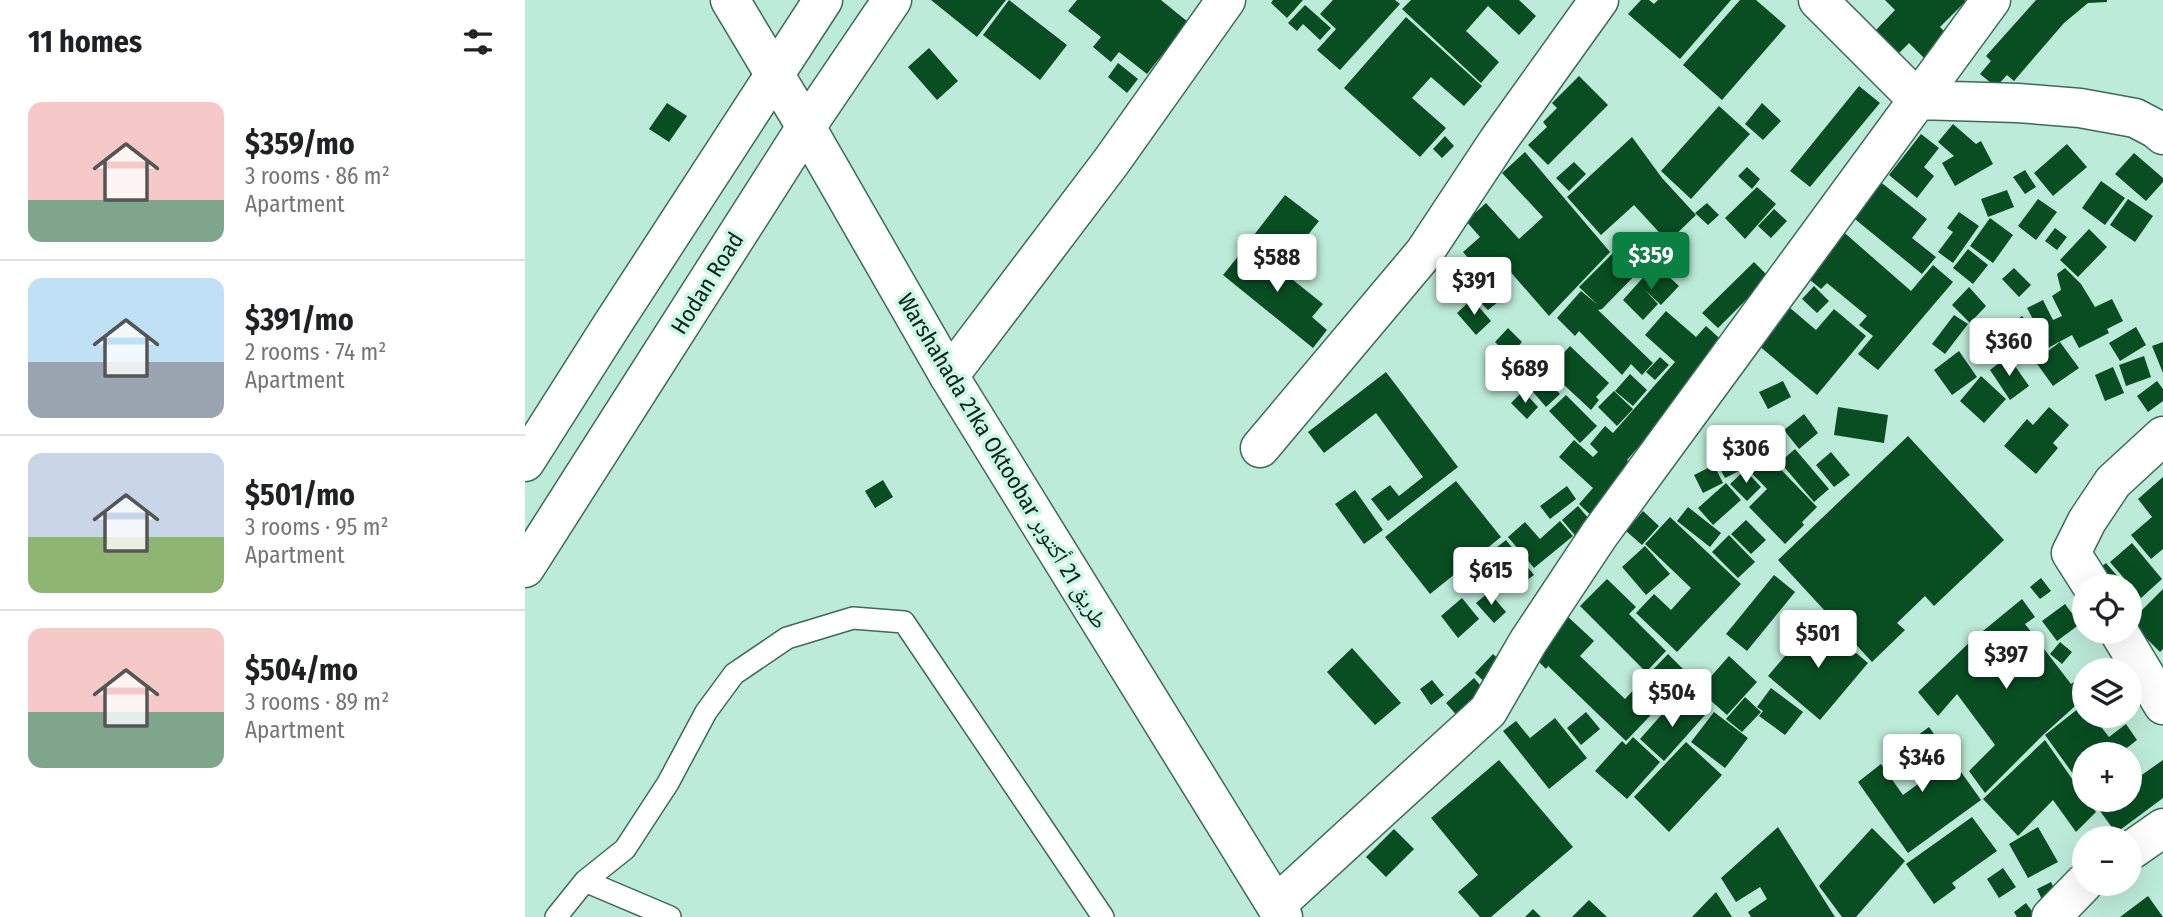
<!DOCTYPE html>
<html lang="en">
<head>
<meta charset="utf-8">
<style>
  :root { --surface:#fff; --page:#f2f2f2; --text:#202124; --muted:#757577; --line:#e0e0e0; --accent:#0b8043 }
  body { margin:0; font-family:"Fira Sans Condensed","Noto Naskh Arabic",sans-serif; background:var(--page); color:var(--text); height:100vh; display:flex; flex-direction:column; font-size:26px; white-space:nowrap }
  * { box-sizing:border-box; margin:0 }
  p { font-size:23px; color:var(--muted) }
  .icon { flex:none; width:38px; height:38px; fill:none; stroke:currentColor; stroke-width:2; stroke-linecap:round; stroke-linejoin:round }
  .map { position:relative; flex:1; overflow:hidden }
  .side { display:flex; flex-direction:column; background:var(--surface); width:525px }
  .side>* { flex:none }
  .controls { position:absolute; left:1547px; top:574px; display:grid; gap:14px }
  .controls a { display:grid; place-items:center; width:70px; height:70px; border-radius:50%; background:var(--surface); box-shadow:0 7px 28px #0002; font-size:35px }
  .price { position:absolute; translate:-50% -60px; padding:0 16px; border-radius:7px; background:#fff; color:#222; font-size:23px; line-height:46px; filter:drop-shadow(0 2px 4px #0008) }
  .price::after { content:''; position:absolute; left:50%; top:42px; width:21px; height:16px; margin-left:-10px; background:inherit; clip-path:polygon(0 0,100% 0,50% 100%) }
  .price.on { background:var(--accent); color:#fff }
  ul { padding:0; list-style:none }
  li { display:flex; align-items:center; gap:21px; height:175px; padding:0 28px }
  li+li { border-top:2px solid var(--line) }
  li span { display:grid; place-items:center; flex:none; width:196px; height:140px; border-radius:14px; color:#555 }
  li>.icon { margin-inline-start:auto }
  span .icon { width:84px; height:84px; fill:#fffc; stroke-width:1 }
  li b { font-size:30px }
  h2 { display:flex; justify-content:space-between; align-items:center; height:84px; padding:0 28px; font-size:30px }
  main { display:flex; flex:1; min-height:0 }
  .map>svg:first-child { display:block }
</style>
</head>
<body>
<main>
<section class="side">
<h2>11 homes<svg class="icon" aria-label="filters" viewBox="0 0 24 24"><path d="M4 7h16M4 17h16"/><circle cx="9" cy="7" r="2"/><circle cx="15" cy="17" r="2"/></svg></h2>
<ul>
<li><span style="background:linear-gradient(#f6c9c9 70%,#7fa58c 0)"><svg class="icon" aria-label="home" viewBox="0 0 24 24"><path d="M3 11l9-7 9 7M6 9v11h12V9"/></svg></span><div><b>$359/mo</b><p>3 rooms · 86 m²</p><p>Apartment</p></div></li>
<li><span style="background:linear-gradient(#bfe0f5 60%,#9aa5b1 0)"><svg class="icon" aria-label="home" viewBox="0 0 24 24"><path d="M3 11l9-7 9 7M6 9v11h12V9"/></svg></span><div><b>$391/mo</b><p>2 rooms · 74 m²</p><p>Apartment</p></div></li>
<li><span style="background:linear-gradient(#c9d6e8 60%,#8fb573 0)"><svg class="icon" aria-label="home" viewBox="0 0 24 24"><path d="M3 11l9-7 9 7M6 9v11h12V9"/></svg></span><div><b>$501/mo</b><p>3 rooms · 95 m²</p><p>Apartment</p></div></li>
<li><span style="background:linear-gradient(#f6c9c9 60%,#7fa58c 0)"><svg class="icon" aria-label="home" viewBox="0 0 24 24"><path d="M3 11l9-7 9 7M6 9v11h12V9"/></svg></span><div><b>$504/mo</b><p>3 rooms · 89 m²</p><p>Apartment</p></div></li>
</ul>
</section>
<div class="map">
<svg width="1638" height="917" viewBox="0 0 1638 917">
  <rect width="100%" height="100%" fill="#bdebd9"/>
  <path fill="#084e22" d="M406 0H481L452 37Z
    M484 0 542 45 515 80 458 35Z
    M552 0H636L663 22 622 74 594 52 586 62 568 47 576 37 543 11Z
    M748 0H778L762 18 746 3Z
    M808 0H870L875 4 815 70 792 50 811 29 795 14Z
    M886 0H994L1011 16 994 35 963 6 941 31 974 62 956 83 877 9Z
    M1116 0H1124L1129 4 1133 0H1206L1155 59 1103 14Z
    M1215 0H1231L1261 26 1197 100 1158 65Z
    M1360 0H1439L1441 1 1415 27 1426 38 1402 61 1384 43 1373 54 1350 31 1370 10Z
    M1511 0H1582V2L1563 3 1539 23 1489 81 1482 75 1471 87 1455 74 1466 61 1461 56Z
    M780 5 806 28 795 40 778 24 772 31 763 23Z
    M881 17 957 86 939 106 906 77 887 98 921 128 895 157 819 88Z
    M404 48 433 81 412 100 383 67Z
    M593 63 613 79 602 93 583 77Z
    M1054 76 1083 105 1023 165 1003 145 1022 127 1018 122 1032 108 1027 103Z
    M1334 86 1355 103 1285 187 1265 171Z
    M142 103 162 116 144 142 124 129Z
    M1237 103 1256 121 1238 140 1220 124Z
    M1194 106 1225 134 1166 199 1136 171Z
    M1428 124 1451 144 1456 141 1468 164 1430 186 1417 163 1429 156 1413 142Z
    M1396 134 1414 148 1399 167 1409 176 1392 198 1364 175Z
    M920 136 929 146 917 158 908 149Z
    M1107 137 1137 178 1171 215 1143 242 1109 205 1076 235 1042 197Z
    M1542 144 1562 167 1528 196 1509 173Z
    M1000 152 1085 252 1024 316 983 269 966 284 938 252 955 237 941 221 961 203 994 239 1018 217 977 173Z
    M1609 153 1638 178V182L1621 201 1590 174Z
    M1049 162 1061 174 1044 191 1031 178Z
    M1222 167 1235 179 1227 189 1213 176Z
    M1500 170 1511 187 1500 194 1488 177Z
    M1353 180 1402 219 1387 238 1411 257 1397 274 1325 215Z
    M1576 181 1600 198 1580 225 1557 208Z
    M1232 187 1251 204 1220 239 1200 218Z
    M1482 190 1489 207 1463 217 1456 199Z
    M760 195 794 221 771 250 783 259 770 276 725 240Z
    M1513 199 1532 212 1511 240 1493 226Z
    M1603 199 1628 216 1610 242 1585 225Z
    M1182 203 1194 215 1183 225 1170 213Z
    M1249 209 1262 221 1246 238 1233 226Z
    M1434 212 1454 226 1428 263 1413 252 1428 232 1422 228Z
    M1465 218 1488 235 1468 263 1445 246Z
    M1314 228 1386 291 1408 265 1428 282 1353 370 1333 354 1348 336 1334 325 1342 316 1302 283 1296 289 1285 280 1291 273 1283 265Z
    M1530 228 1542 237 1532 250 1520 241Z
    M1564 229 1582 247 1553 277 1535 260Z
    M723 244 798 304 787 317 802 330 788 348 698 275Z
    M1443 249 1463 265 1448 284 1428 268Z
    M1089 252 1099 261 1105 255 1118 267 1077 309 1073 310 1128 363 1117 375 1106 364 1097 375 1054 331 1050 336 1032 318 1056 291 1073 305 1054 287Z
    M1229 262 1244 277 1193 328 1177 313Z
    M1130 264 1154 286 1136 305 1120 290 1133 304 1118 320 1098 300Z
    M1489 268 1506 285 1494 297 1477 279Z
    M1540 268 1556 284 1570 307 1587 299 1598 321 1582 329 1584 333 1554 348 1547 335 1523 348 1502 308 1518 300 1528 320 1537 316 1527 296 1536 290 1532 274Z
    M1289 286 1304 301 1292 313 1277 299Z
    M1444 287 1461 306 1445 323 1427 305Z
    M963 291 973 302 963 310 953 300Z
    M947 299 966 321 951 335 932 313Z
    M1258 302 1291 330 1309 309 1341 336 1292 395 1226 339Z
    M1141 311 1171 337 1181 326 1202 345 1102 460 1108 466 1074 523 1054 504 1068 488 1034 457 1049 440 1068 457 1073 452 1065 444 1080 426 1088 433 1150 362 1120 335Z
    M1429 315 1443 324 1420 354 1407 344Z
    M1497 316 1516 339 1496 356 1480 330Z
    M1611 327 1621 345 1595 361 1584 343Z
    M983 328 997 342 984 356 970 342Z
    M1535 342 1554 368 1528 386 1510 361Z
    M1638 342V373L1627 346Z
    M1045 346 1084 383 1071 397 1074 400 1066 410 1023 370Z
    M1434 351 1452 377 1427 395 1409 370Z
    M1483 356 1504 386 1485 400 1465 370Z
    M1619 356 1626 377 1601 386 1594 365Z
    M1135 357 1144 365 1130 380 1121 372Z
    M1588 367 1599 393 1580 401 1570 375Z
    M861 372 933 467 863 521 846 499 865 485 874 496 898 477 851 413 799 453 783 432Z
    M1017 374 1035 394 1021 407 1003 386Z
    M1105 374 1122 390 1108 406 1090 391Z
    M1456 376 1481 399 1459 423 1435 401Z
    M1258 381 1266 397 1243 409 1234 392Z
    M1632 381 1638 389V401L1623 412 1612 396Z
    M998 391 1013 407 1002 419 986 403Z
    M1089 391 1108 409 1092 426 1073 407Z
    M1041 395 1072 426 1055 443 1024 411Z
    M1313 407 1363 415 1359 443 1309 435Z
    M1524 407 1544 425 1528 443 1533 448 1511 474 1479 446 1502 419 1508 425Z
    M1279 414 1293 433 1274 449 1259 430Z
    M1383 436 1479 540 1409 606 1400 596 1372 623 1380 630 1347 662 1253 560Z
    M1205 446 1218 469 1200 478 1188 455Z
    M1236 449 1292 507 1277 522 1279 525 1260 544 1224 507 1242 489 1219 465Z
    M1270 449 1304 489 1289 502 1255 462Z
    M1306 452 1325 475 1309 487 1291 465Z
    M1189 465 1198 483 1178 493 1169 475Z
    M1220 470 1236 487 1222 501 1205 484Z
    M1638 477V549L1626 559 1606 535 1627 517 1613 499Z
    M358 480 368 497 350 508 340 491Z
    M931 481 976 537 905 594 860 537Z
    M1201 483 1216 500 1188 525 1173 508Z
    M1042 486 1051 499 1025 519 1015 506Z
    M830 490 858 530 839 544 810 504Z
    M1053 506 1069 525 1053 539 1037 520Z
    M1163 507 1196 533 1185 547 1152 521Z
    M1118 511 1134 526 1117 545 1101 531Z
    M1145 517 1216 584 1152 652 1111 613 1129 594 1146 610 1166 588 1120 544Z
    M1221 520 1241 540 1226 554 1206 534Z
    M1035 521 1048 536 1009 568 983 537 1000 522 1015 539Z
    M1204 535 1230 562 1213 578 1187 552Z
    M981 540 1009 575 994 586 967 551Z
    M1607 543 1637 579 1616 598 1585 562Z
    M1120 546 1145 574 1121 595 1097 567Z
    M1581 563 1601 586H1572L1564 577Z
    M1249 575 1270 592 1222 651 1201 634Z
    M1516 578 1526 591 1515 599 1505 587Z
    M1082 579 1111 607 1104 614 1141 651 1121 672 1055 606Z
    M1638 589V649L1635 652 1605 622Z
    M1605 591 1612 599 1605 605Z
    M964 592 981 612 969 623 951 603Z
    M937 598 954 619 933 638 916 616Z
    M1497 599 1510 617 1500 624 1546 684 1552 680 1559 690V698L1518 735 1460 793 1444 771 1470 745 1432 694 1413 716 1393 692 1447 640Z
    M1540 604 1555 624 1532 641 1517 621Z
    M1041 615 1069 641 1055 656 1100 699 1143 654 1164 675 1101 741 1023 666 1021 669 1005 653Z
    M1291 619 1343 663 1295 720 1243 676Z
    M1535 642 1547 652 1537 664 1525 654Z
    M827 648 876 703 850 725 802 672Z
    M968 654 985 670 967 689 950 673Z
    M1204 656 1232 682 1202 715 1174 690Z
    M949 678 960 691 935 719 921 703Z
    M907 680 919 695 906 705 895 689Z
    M1246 688 1278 712 1260 735 1234 716 1238 711 1232 707Z
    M1220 697 1236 712 1217 732 1201 719Z
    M1163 699 1180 715 1139 761 1115 739 1146 704 1153 710Z
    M1559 704V716H1582L1573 723 1584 737 1601 724 1612 740 1594 754H1559V789L1520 735Z
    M1061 712 1075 729 1056 745 1042 728Z
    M1189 712 1223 738 1200 768 1166 742Z
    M1030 718 1062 758 1024 789 978 731 991 721 1005 738Z
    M1404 727 1456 800 1383 853 1333 782 1356 764 1378 795 1404 776 1381 744Z
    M1108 737 1135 762 1102 799 1070 771 1097 741 1101 745Z
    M1520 740 1559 796V800H1562L1571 812 1551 832 1528 800 1493 836 1458 799Z
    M1161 742 1197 775 1144 832 1109 797Z
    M974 760 1048 847 966 917H955L933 892 953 875 906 818Z
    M1638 760V798L1591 833 1567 800H1605V770L1611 779Z
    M1447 817 1472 851 1427 883 1431 888 1409 904 1381 864Z
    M1253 827 1310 917H1226L1223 912 1242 899 1235 887 1211 902 1196 878Z
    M1513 827 1533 862 1503 878 1484 844Z
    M1347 828 1380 861 1331 917H1317L1294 886Z
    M869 829 889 849 861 877 841 857Z
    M1579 830 1584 838H1567Z
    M1478 868 1491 887 1474 898 1462 879Z
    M1526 882 1532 895 1518 902 1512 889Z
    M1191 892 1207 917H1167Z
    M1623 896 1638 917H1595Z
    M1064 900 1082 917H1047Z
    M1501 903 1509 914 1506 917H1492L1489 912Z
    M1008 909 1016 917H1000Z"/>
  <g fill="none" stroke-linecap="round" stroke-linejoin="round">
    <g stroke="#3e695a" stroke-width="24">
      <path id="service" d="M60 881 145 917
        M31 917 60 881 100 849 143 783 181 712 209 674 262 638 328 618 379 622 578 917"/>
    </g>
    <g stroke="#3e695a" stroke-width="41">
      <path id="minor" d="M1293 0 1393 100 1493 103 1555 108 1610 118 1631 129 1638 135
        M424 376 586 162 701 0
        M735 448 899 253 973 141 1074 0
        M1567 586 1546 553 1562 521 1588 482 1638 436
        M1594 632 1638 705
        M1605 851 1638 828
        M751 905 963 711 1003 642 1074 535 1466 0
        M1526 917 1559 883"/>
    </g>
    <g stroke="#3e695a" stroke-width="41">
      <path id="secondary" d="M0 462 85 328 298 0
        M0 568 281 127 367 0"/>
    </g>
    <g stroke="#3e695a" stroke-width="41">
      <path id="primary" d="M205 0 281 127 424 376 758 917"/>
    </g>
    <use href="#service" stroke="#fff" stroke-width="21"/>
    <use href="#minor" stroke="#fff" stroke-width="38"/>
    <use href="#secondary" stroke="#fff" stroke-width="38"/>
    <use href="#primary" stroke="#fff" stroke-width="38"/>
  </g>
  <g text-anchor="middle" stroke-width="7" stroke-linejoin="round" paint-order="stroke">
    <g font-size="23" fill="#0f211b" stroke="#caf8e6">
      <text transform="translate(182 283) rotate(-58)" y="8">Hodan Road</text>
      <text transform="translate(478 461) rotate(59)" y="8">Warshahada 21ka Oktoobar طريق 21 أكتوبر</text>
    </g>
  </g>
</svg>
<div class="controls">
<a><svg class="icon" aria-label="locate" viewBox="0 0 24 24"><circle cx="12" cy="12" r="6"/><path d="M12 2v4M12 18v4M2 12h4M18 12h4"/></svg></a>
<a><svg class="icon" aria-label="layers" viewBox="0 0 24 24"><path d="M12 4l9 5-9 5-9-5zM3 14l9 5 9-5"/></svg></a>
<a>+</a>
<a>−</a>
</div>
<b class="price on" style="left:1126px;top:292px">$359</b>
<b class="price" style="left:752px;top:294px">$588</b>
<b class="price" style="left:949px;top:317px">$391</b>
<b class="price" style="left:1484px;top:378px">$360</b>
<b class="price" style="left:1000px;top:405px">$689</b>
<b class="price" style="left:1221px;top:485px">$306</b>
<b class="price" style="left:966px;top:607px">$615</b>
<b class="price" style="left:1293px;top:670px">$501</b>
<b class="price" style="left:1481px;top:691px">$397</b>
<b class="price" style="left:1147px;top:729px">$504</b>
<b class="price" style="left:1397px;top:794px">$346</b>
</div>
</main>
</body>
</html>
